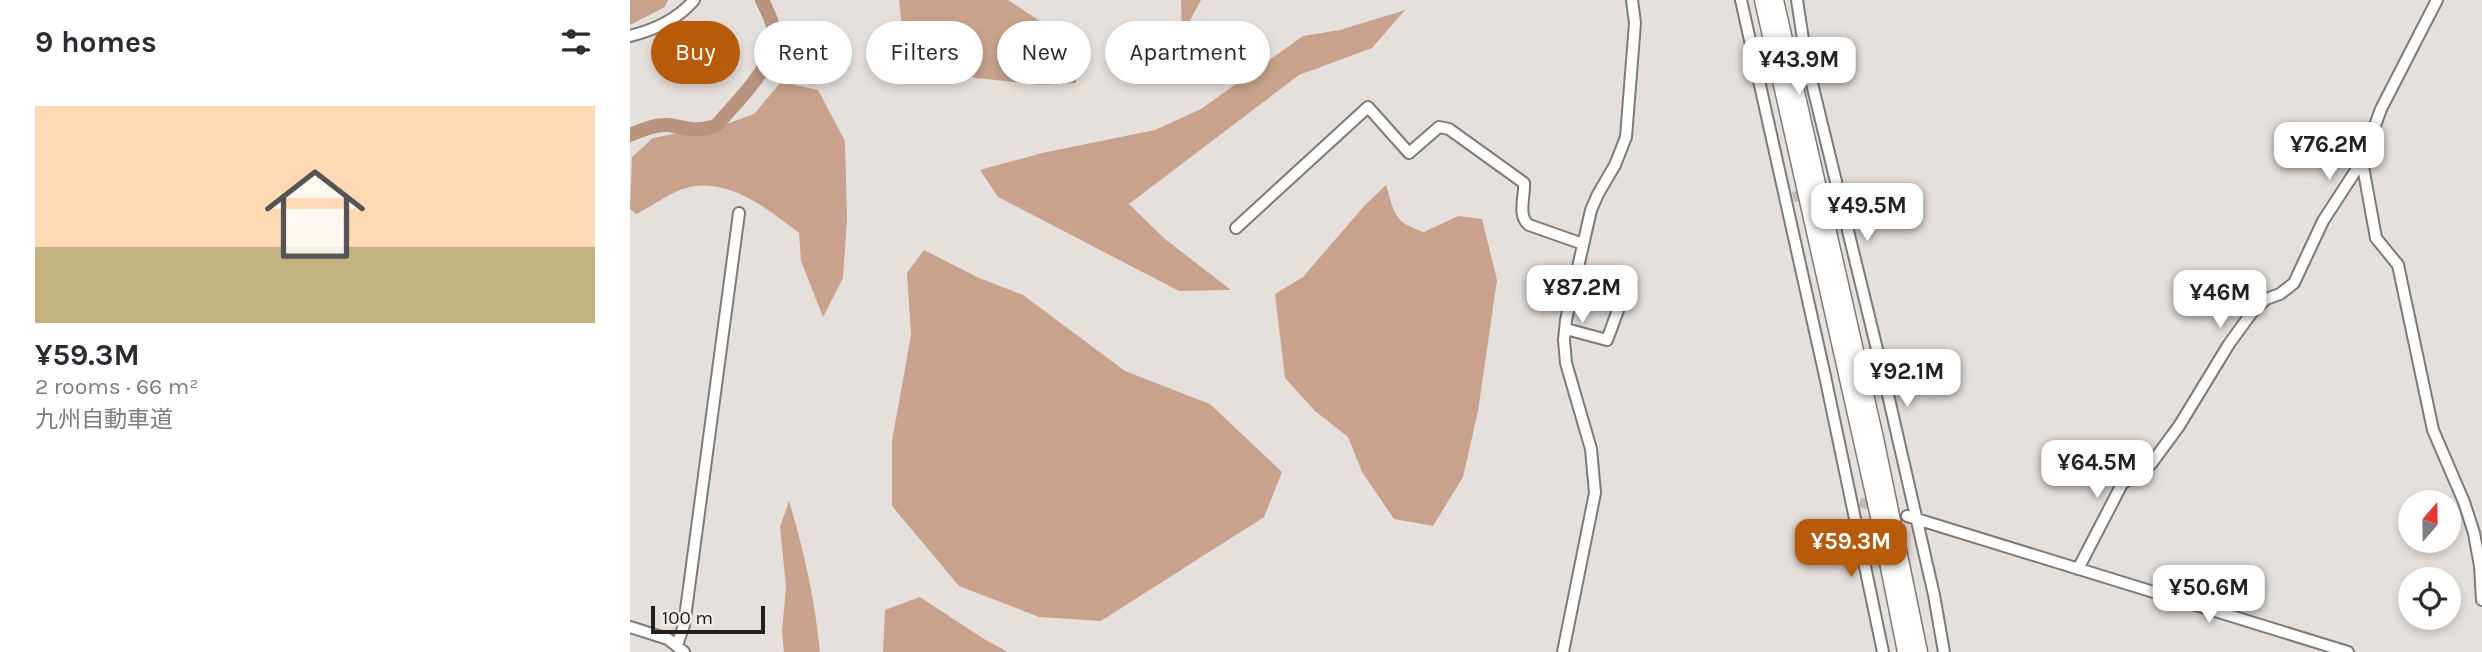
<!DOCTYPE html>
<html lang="en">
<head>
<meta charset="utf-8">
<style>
  :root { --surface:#fff; --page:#f2f2f3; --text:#2b2b33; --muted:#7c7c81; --line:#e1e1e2; --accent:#b85b09 }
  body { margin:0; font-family:Karla,"Noto Sans JP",sans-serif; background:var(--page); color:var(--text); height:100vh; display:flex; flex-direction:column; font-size:26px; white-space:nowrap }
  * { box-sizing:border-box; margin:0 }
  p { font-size:23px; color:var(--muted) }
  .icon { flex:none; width:38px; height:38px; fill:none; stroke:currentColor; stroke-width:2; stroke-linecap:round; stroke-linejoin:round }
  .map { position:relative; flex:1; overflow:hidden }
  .sheet { display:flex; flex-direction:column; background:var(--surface); width:630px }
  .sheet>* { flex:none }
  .top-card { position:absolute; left:21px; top:21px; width:665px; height:63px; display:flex; gap:14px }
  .needle { width:46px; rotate:20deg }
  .controls { position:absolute; left:1768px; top:490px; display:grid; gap:14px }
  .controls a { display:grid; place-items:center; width:63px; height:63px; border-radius:50%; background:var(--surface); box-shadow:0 4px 10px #0003; font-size:35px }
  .scale { position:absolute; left:21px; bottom:18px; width:114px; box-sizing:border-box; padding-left:7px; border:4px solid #22201f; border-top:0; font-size:19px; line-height:24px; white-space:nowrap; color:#22201f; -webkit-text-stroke:5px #f3ede9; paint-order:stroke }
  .price { position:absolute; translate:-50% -60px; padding:0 16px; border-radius:14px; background:#fff; color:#222; font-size:23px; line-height:46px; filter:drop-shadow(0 2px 4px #0008) }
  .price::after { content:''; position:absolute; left:50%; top:42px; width:21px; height:16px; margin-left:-10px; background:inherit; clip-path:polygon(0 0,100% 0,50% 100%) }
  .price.selected { background:var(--accent); color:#fff }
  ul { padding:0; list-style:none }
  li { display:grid; align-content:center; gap:14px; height:371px; padding:0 35px }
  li+li { border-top:2px solid var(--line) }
  li span { display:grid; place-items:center; height:217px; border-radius:0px; color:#555 }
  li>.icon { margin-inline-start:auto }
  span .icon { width:126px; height:126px; fill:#fffc; stroke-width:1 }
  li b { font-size:30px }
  h2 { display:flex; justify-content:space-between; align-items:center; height:84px; padding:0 35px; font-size:30px }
  .pill { padding:0 24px; border-radius:32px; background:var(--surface); box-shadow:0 4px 10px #0003; font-size:24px; line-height:63px }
  .pill.selected { background:var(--accent); color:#fff }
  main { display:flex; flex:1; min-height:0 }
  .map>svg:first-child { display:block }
</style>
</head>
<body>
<main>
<section class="sheet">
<h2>9 homes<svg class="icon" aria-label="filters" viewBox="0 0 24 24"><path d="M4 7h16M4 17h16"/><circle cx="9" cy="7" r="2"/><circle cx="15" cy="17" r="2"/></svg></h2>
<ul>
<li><span style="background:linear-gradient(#ffd9b3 65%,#c2b280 0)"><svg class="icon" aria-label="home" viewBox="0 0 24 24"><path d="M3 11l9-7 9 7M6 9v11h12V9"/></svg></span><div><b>¥59.3M</b><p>2 rooms · 66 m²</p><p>九州自動車道</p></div></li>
</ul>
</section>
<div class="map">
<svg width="1852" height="652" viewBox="0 0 1852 652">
  <rect width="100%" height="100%" fill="#e6e0dc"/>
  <path fill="#c8a28c" d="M0 0H38L35 7 0 25Z
    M269 0H378L407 19 445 52 446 83 413 85 345 78 297 60 273 35Z
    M551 0H571L552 35Z
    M775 10 742 48 669 75 499 204 535 239 601 290 549 291 368 197 350 170 412 153 525 130 571 109 673 36 710 30Z
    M151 82 188 90 215 141 217 219 213 278 193 317 171 261 169 233C137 208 93 173 50 190 35 196 20 207 6 214L0 209 2 157 23 138 99 123 124 114Z
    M756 185C765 215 764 222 794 232L828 216 852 219 867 280 848 411 833 477 803 526 764 519 732 472 718 437 685 411 655 378 645 294 673 277 735 205Z
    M294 250 349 278 393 295 495 371 580 404 652 472 634 517 471 621 409 617 329 586 262 506V441L281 335 277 273Z
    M159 501C174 551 185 600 190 652H154L152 631 156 587 150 527Z
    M290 597 354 639 378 652H253L255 610Z"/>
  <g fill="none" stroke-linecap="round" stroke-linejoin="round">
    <path stroke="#b8937d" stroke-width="14" d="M0 135C11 130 26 124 38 125 60 128 66 133 87 125 109 98 145 68 144 31 143 21 136 9 132 0"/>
    <path stroke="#bfbab6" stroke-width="10" stroke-dasharray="10 5" stroke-linecap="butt" d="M1163 197 1201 188
      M1230 502 1277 516"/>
    <g stroke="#807a77" stroke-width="14">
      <path id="minor" d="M1111 0 1195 376 1253 652
        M1167 0 1176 59 1256 386 1304 595 1314 652
        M0 36C24 30 48 19 64 0
        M1732 161 1746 238 1768 265 1803 430 1834 502 1844 533 1850 566 1852 600
        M606 228 738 107 779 153 809 127 819 129 894 183C895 197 887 216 899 225L953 244
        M936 329 977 340 991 302
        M1277 516 1718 652
        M1448 569 1492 484 1521 464 1549 426 1599 344 1623 311 1636 299 1650 294 1664 283 1693 221 1732 161 1751 109 1807 0
        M0 627 38 639 54 652
        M47 645 54 625 109 213
        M933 652 965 493 961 449 936 363 934 340 936 320 961 210 968 194 985 165 996 137 1005 23 1002 0"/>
    </g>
    <g stroke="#807a77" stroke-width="19">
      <path id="highway" d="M1133 0 1248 512 1276 652
        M1145 0 1245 438 1289 652"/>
    </g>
    <use href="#minor" stroke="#fff" stroke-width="10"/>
    <use href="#highway" stroke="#fff" stroke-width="16"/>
  </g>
</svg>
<div class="controls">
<a><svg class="needle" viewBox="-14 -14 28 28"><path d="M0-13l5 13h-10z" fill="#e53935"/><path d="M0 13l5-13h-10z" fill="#7c7c81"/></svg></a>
<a><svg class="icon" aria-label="locate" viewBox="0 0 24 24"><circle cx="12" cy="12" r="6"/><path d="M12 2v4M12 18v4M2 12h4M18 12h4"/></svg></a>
</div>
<div class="scale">100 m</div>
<b class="price" style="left:1169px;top:97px">¥43.9M</b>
<b class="price" style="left:1699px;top:182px">¥76.2M</b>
<b class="price" style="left:1237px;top:243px">¥49.5M</b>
<b class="price" style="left:952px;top:325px">¥87.2M</b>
<b class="price" style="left:1590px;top:330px">¥46M</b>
<b class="price" style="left:1277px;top:409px">¥92.1M</b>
<b class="price" style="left:1467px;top:500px">¥64.5M</b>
<b class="price selected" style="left:1221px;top:579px">¥59.3M</b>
<b class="price" style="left:1579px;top:625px">¥50.6M</b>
<div class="top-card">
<a class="pill selected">Buy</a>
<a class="pill">Rent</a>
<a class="pill">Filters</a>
<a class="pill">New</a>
<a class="pill">Apartment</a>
</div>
</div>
</main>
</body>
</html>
